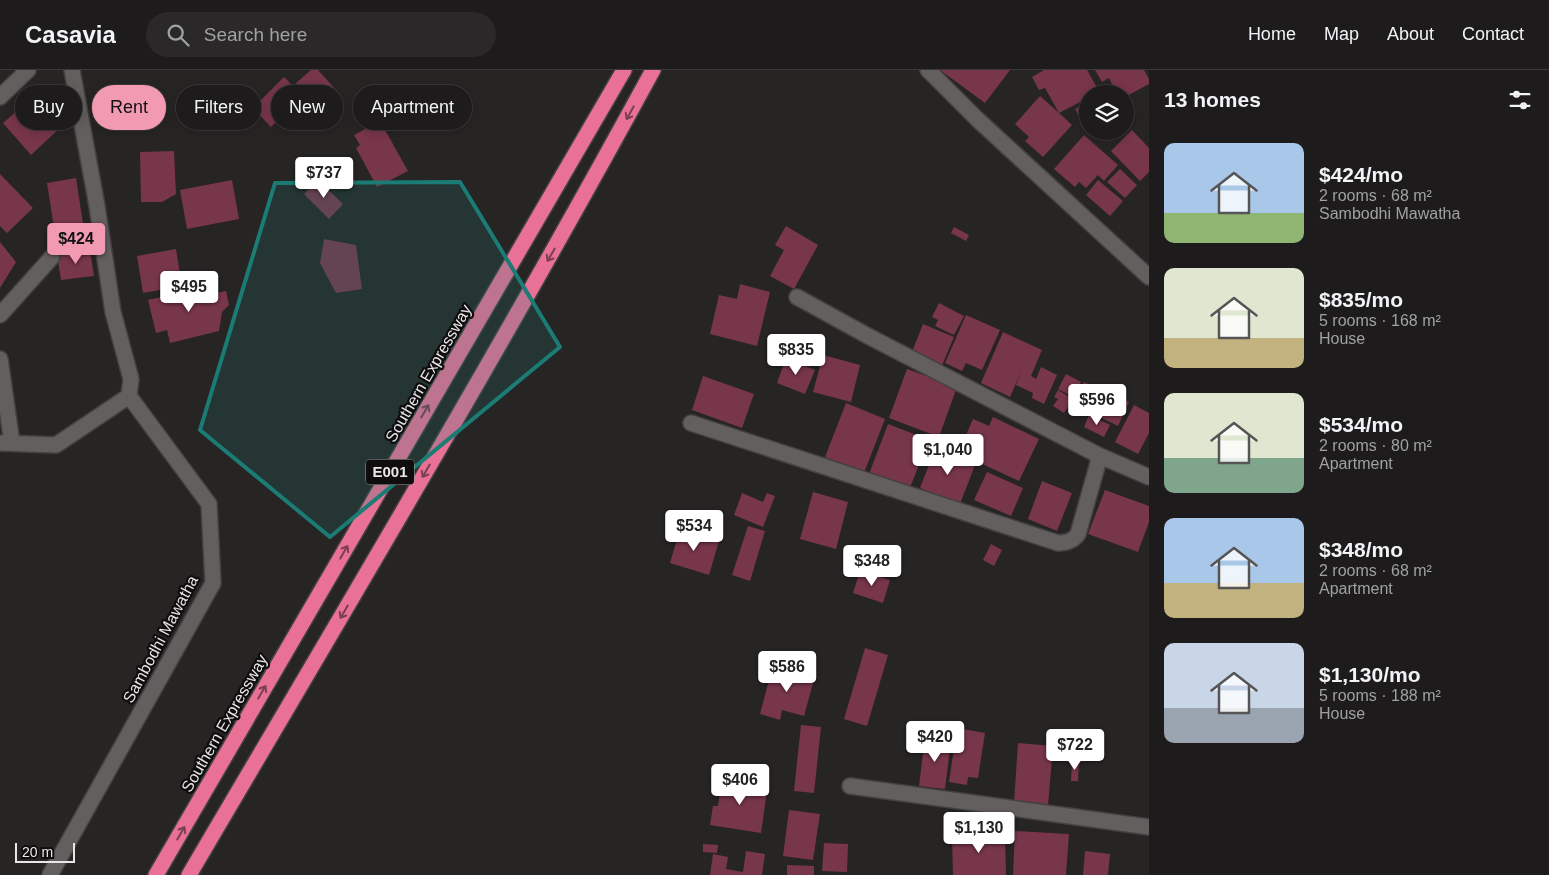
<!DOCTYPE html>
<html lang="en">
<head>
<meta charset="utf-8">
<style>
  :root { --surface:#1d1b1b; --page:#2a2828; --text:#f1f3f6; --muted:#a0a1a3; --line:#3b393a; --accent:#f19ab1 }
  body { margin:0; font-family:Arial,sans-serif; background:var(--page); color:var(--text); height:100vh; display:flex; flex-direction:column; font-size:19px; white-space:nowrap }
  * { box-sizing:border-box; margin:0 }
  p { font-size:16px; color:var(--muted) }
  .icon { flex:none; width:28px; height:28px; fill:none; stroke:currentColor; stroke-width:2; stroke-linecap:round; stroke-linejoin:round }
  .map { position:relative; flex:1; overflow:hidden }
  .side { display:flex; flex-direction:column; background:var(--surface); width:400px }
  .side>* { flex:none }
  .hud { position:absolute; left:15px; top:15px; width:475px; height:45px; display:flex; gap:10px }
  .controls { position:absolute; left:1079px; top:15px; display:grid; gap:10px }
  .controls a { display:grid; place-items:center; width:55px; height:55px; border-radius:50%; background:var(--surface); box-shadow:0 2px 12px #0003,0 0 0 1px var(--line); font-size:25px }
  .scale { position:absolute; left:15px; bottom:12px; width:60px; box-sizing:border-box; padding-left:5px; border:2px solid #e8e6e6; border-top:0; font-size:14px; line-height:18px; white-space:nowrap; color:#e8e6e6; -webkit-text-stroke:4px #0f0d0e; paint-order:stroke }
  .price { position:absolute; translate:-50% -42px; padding:0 11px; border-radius:5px; background:#fff; color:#222; font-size:16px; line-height:32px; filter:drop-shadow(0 1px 2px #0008) }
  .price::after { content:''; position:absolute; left:50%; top:30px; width:15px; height:11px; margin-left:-8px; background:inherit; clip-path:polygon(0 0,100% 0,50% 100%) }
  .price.active { background:var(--accent); color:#111 }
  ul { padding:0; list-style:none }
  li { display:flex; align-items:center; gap:15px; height:125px; padding:0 15px }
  li span { display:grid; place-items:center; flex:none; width:140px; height:100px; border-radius:10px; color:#555 }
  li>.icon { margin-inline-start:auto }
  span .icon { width:60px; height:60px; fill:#fffc; stroke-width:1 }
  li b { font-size:21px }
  h2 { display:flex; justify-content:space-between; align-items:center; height:60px; padding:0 15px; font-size:21px }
  .chip { padding:0 18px; border-radius:22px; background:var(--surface); box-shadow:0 2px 12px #0003,0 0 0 1px var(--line); font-size:18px; line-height:45px }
  .chip.active { background:var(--accent); color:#111 }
  header { display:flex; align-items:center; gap:30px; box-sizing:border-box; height:70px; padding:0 25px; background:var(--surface); border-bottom:1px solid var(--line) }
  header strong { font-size:24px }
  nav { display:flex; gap:28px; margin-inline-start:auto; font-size:18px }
  .search { width:350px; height:45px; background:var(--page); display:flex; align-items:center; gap:12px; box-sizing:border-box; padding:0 18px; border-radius:28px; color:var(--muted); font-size:19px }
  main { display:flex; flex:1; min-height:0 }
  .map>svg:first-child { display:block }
</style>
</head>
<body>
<header>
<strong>Casavia</strong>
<div class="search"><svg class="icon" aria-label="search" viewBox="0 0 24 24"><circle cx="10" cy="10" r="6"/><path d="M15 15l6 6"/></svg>Search here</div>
<nav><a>Home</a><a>Map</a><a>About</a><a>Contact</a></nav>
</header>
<main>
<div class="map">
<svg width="1149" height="805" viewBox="0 0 1149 805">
  <rect width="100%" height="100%" fill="#272424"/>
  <path fill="#78364a" d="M311 0H318L337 21 312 31 296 13Z
    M940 0H1010L985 33Z
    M1044 0H1087L1099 21 1094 24H1088V28L1059 43 1072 55 1043 87 1025 71 1029 67 1015 54 1040 26 1059 43 1045 18 1039 20 1032 7Z
    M1095 0H1144L1149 9V14L1125 27V24H1117L1109 8 1102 12Z
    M284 7 303 26 271 57 253 38Z
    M34 26 61 57 31 85 3 53Z
    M1088 32V55L1085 57 1075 39Z
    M380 51 408 101 377 117 356 78 360 75 354 65Z
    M1132 60 1149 78V102L1140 111 1111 81Z
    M1084 65 1118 95 1104 111 1098 105 1086 118 1079 112 1075 117 1054 99Z
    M174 81 176 124 162 132H141L140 82Z
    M1120 99 1137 115 1125 128 1107 112Z
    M0 104 33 138 7 163 0 156Z
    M76 108 86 173 57 177 47 113Z
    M232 110 239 149 187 159 180 120Z
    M318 110 343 134 329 149 304 124Z
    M1098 110 1123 131 1110 146 1086 125Z
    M786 156 818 175 794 219 770 206 784 180 775 175Z
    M954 157 969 165 966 171 951 163Z
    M324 169 356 175 362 219 336 223 320 193Z
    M0 172 16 192 0 218Z
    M176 179 182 216 143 223 137 186Z
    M90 180 94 206 61 210 57 184Z
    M740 214 770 222 757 276 710 264 719 225 737 229Z
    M214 215 216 223 226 221 229 235 222 242 219 261 170 273 167 260 156 263 148 230Z
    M939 233 964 246 954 265 935 256 938 250 932 247Z
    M966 245 1000 260 982 300 966 293 962 301 945 293Z
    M923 254 954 267 940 300 910 287Z
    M1003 262 1042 280 1031 306 1036 309 1041 297 1057 305 1044 334 1032 328 1033 323 1016 315 1021 302 1010 327 981 313Z
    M823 285 860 295 851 332 813 322Z
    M786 288 815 300 805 324 777 313Z
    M907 299 957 317 939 367 889 348Z
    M1066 304 1081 312 1073 327 1058 319Z
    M703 306 754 324 742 358 692 340Z
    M1084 312 1095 317 1087 333 1076 327Z
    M1100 317 1129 332 1118 356 1088 341Z
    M1058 320 1073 329 1064 343 1053 336 1058 329 1054 327Z
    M846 333 885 349 864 403 825 387Z
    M1134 335 1149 343V363L1138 384 1115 372Z
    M1089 345 1110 355 1104 367 1084 357Z
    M993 347 1039 369 1019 411 980 393 984 384 962 374 973 349 989 356Z
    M888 354 929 370 909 420 869 404Z
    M935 379 975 395 960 434 920 418Z
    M987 402 1023 418 1011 446 974 430Z
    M1042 411 1072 423 1057 461 1028 449Z
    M1105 420 1149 436V452L1138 482 1088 464Z
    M813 422 848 432 836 479 800 469Z
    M742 423 763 432 767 423 775 426 763 457 734 445Z
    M748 456 765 461 750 511 732 505Z
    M680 459 719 471 709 505 670 493Z
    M991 474 1002 480 994 496 983 490Z
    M860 501 890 510 883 533 853 523Z
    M865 578 888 585 867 656 844 649Z
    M773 595 815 606 804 646 782 640 780 650 760 644Z
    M801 655 821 657 814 723 794 721Z
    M957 658 985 663 978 708 968 707 967 715 949 712Z
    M925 667 951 670 945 719 919 716Z
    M1018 673 1053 676 1048 736 1014 733Z
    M1072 691 1079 692 1078 711H1071Z
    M722 708 768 714 761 763 710 755 713 736H718Z
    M789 740 820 744 813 790 783 786Z
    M1015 761 1069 764 1066 805H1013Z
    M1005 763 1006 805H953L952 764Z
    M824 773 848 774 847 802 822 801Z
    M703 774 718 775 717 783 703 782Z
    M746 781 765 784 762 805H710L713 784 728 787 726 799 743 802Z
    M1085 781 1110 784 1108 805H1083Z
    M787 795 814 796V805H787Z"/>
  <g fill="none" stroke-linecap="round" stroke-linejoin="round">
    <g stroke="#444142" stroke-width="18">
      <path id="minor" d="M928 0 977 49 1149 207
        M0 27 28 0
        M797 227 868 266 1100 386 1149 407
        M0 245 52 187
        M0 289 12 373
        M691 353 1058 473C1067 473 1073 471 1078 464L1100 386
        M0 373 56 375 129 326
        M850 716 1149 757
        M50 805 213 513 209 434 129 326 131 309 113 242 97 136 72 0"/>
    </g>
    <g stroke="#444142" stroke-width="18">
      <path id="highway" d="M156 805 624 0
        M189 805C346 538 505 272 653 0"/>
    </g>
    <use href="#minor" stroke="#635f5f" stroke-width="15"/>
    <use href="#highway" stroke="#e87195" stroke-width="15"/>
  </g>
  <defs><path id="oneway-shaft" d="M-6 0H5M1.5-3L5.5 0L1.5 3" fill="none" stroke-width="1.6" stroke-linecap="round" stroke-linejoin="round" transform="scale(1.25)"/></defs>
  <g stroke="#7c3f52">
    <use href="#oneway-shaft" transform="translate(630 43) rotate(119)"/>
    <use href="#oneway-shaft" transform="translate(551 185) rotate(120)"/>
    <use href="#oneway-shaft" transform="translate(425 341) rotate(-60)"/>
    <use href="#oneway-shaft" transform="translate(426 401) rotate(120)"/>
    <use href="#oneway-shaft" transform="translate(344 482) rotate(-60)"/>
    <use href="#oneway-shaft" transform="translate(344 542) rotate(120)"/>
    <use href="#oneway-shaft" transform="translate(262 622) rotate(-60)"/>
    <use href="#oneway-shaft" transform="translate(181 763) rotate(-60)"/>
  </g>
  <path fill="#1a7c74" fill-opacity="0.2" stroke="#1a7c74" stroke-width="4" stroke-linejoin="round" d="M460 112 560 277 330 467 200 360 275 113Z"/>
  <g text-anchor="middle" stroke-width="4.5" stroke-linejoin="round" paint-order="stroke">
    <rect fill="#0f0d0e" stroke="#a7a5a5" stroke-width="1" x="366" y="389.5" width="48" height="25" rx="4"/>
    <g font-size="15" font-weight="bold" fill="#e8e6e6">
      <text x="390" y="407">E001</text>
    </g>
    <g font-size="16" fill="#e8e6e6" stroke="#0f0d0e">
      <text transform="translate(428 303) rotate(-60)" y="6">Southern Expressway</text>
      <text transform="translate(160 569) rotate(-62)" y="6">Sambodhi Mawatha</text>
      <text transform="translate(224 653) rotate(-60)" y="6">Southern Expressway</text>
    </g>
  </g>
</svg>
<div class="controls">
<a><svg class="icon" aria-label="layers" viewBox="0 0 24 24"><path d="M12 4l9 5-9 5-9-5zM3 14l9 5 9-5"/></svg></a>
</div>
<div class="scale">20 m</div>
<b class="price" style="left:324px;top:129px">$737</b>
<b class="price active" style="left:76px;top:195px">$424</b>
<b class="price" style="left:189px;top:243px">$495</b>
<b class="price" style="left:796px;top:306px">$835</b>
<b class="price" style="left:1097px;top:356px">$596</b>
<b class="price" style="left:948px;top:406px">$1,040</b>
<b class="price" style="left:694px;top:482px">$534</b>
<b class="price" style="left:872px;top:517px">$348</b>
<b class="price" style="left:787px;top:623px">$586</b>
<b class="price" style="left:935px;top:693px">$420</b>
<b class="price" style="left:1075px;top:701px">$722</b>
<b class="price" style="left:740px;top:736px">$406</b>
<b class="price" style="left:979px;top:784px">$1,130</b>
<div class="hud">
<a class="chip">Buy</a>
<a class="chip active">Rent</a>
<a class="chip">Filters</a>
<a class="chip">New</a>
<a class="chip">Apartment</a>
</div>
</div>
<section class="side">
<h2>13 homes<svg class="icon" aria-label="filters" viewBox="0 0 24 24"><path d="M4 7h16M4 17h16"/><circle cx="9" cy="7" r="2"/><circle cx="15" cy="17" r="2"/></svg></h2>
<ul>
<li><span style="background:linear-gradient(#a9c7e8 70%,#8fb573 0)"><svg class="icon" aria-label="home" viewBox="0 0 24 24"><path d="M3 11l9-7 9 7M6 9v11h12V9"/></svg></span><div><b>$424/mo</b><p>2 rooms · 68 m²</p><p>Sambodhi Mawatha</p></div></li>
<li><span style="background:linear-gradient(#dfe7d0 70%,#c2b280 0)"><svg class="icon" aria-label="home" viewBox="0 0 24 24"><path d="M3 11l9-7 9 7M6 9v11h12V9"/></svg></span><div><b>$835/mo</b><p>5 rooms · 168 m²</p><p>House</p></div></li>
<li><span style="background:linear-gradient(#dfe7d0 65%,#7fa58c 0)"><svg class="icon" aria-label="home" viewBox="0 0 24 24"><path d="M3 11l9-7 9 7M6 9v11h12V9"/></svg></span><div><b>$534/mo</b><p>2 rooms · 80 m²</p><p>Apartment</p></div></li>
<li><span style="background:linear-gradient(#a9c7e8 65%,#c2b280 0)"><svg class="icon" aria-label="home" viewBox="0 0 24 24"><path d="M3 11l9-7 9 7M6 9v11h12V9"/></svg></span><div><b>$348/mo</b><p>2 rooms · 68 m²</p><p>Apartment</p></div></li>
<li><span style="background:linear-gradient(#c9d6e8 65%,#9aa5b1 0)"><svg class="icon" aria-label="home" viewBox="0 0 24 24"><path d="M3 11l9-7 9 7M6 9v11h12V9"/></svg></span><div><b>$1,130/mo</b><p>5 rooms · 188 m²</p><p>House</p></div></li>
</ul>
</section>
</main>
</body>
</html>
